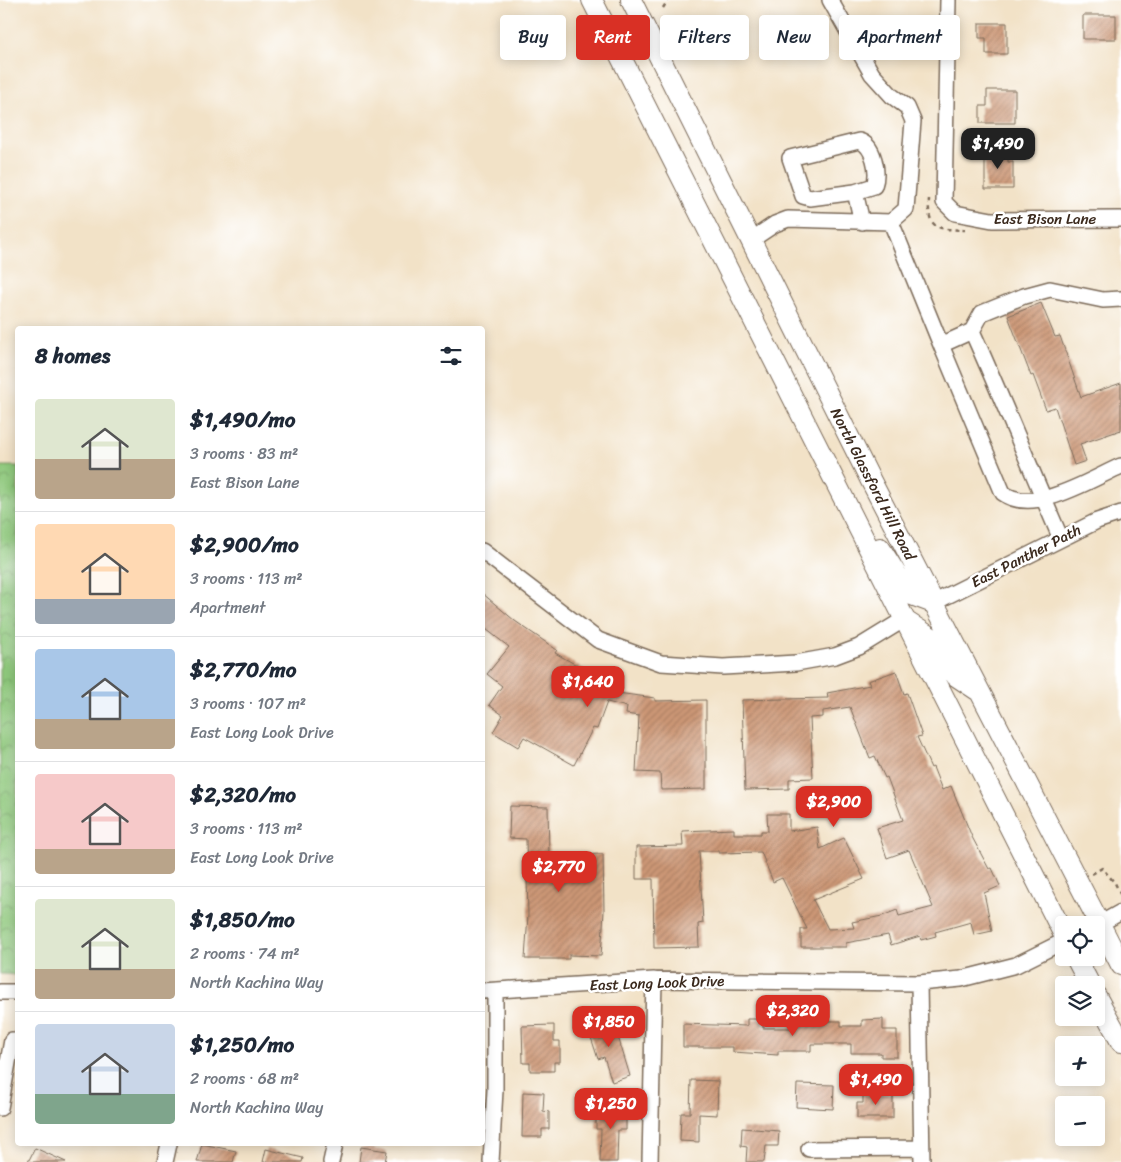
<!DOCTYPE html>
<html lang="en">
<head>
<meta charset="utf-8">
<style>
  :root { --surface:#fff; --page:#f6f6f7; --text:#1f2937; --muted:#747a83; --line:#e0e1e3; --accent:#d93025 }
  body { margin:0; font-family:Sriracha,sans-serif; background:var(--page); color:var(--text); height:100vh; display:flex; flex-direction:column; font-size:19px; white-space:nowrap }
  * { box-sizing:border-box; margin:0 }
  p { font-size:16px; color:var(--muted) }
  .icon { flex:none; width:28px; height:28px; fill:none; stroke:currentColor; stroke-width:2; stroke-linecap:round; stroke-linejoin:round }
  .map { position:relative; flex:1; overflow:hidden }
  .drawer { position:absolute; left:15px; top:326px; width:470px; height:820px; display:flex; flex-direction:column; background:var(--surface); border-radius:5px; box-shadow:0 2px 12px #0003 }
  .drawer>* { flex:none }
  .guide { position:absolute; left:500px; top:15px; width:475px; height:45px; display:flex; gap:10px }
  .controls { position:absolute; left:1055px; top:916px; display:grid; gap:10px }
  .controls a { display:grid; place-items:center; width:50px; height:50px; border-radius:5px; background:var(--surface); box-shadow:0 2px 12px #0003; font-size:25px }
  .price { position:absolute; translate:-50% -42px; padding:0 11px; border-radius:10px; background:var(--accent); color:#fff; font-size:16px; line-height:32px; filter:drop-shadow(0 1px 2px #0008) }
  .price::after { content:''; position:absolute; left:50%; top:30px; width:15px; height:11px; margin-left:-8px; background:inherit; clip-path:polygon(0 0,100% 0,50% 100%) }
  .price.active { background:#222; color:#fff }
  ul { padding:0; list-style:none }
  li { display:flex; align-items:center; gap:15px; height:125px; padding:0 20px }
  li+li { border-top:1px solid var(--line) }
  li span { display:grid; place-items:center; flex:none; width:140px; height:100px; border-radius:5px; color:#555 }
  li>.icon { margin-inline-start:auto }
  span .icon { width:60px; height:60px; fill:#fffc; stroke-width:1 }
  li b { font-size:21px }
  h2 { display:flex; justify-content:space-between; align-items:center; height:60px; padding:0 20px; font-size:21px }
  .tag { padding:0 18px; border-radius:5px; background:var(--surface); box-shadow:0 2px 12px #0003; font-size:18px; line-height:45px }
  .tag.active { background:var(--accent); color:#fff }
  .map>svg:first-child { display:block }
</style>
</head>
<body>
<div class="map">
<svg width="1121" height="1162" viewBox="0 0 1121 1162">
  <defs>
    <pattern id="park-crowns" width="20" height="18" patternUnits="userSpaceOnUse" patternTransform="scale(1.25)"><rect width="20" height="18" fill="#8ec87c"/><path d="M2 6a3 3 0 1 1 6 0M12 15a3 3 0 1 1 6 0" fill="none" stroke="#75a365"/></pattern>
    <pattern id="building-hatch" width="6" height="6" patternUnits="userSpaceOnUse" patternTransform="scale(1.25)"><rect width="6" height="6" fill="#cc9776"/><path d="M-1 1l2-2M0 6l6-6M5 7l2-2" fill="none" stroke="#a77b60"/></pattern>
  </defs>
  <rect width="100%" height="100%" fill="#fff"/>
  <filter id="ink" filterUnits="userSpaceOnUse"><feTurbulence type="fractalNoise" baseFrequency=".02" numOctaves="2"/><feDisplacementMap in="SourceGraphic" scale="10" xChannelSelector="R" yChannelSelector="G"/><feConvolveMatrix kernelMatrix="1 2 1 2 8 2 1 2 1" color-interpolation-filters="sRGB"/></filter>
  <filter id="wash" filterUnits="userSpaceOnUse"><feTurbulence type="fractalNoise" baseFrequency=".0096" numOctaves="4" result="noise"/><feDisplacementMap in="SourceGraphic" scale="20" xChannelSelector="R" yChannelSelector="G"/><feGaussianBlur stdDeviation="1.12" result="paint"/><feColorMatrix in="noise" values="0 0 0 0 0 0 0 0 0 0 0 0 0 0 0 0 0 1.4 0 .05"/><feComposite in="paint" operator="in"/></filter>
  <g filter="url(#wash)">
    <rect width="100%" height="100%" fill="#f2e2c7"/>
    <path fill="url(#park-crowns)" stroke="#64794d" d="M0 466H18L17 975 0 974Z"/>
    <g id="blocks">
      <path fill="url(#building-hatch)" d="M1083 15H1116V39H1083Z
        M979 23H1007V54H986V38H979Z
        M987 90H1015V123H980V106H987Z
        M985 150H1008V162H1013V189H985Z
        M1041 303 1055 337 1060 336 1081 397 1121 383V430L1080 444 1086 461 1074 465 1055 407 1046 410 1033 375 1031 376 1008 316Z
        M482 593 515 621 557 650 555 653 589 672 587 677 619 686 617 693 655 698V701L706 700V789L661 790 660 773 636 772 639 716 626 714 627 707 607 702 597 729 593 728 574 765 524 737 518 747 493 732 503 715 489 705 502 686 487 674 509 647 482 626Z
        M896 671 904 694 907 693 922 736 917 737 931 768 933 767 942 790 951 786 972 837 989 869 992 868 1000 886 984 893 992 931 974 935 971 922 935 932 936 936 921 940 920 936 891 945 888 935 846 943V947H801V929H807L782 878 773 882 761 852 719 853V851H699L703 923 698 924 699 947 654 948 653 879H636V847L683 846 682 831 734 829V834H761V831H768L767 814H789V831L817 827 820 849 844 838 864 879 813 900 828 929 854 928 852 922 882 916 897 910 899 916 933 907 909 850 887 858 877 828 903 820 887 777 885 778 875 756 870 758 850 707 823 711V717L810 718 813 778 789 779V789L745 790 742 700 828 698 827 693 870 685 868 681Z
        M510 806 548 807 549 856 603 854 604 911 601 956 569 955V959H525L528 915 526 839 509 838Z
        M612 1017 630 1076 612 1082 604 1057 598 1059 587 1025Z
        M747 1019H763V1028H796V1021H841V1026H862V1020L883 1019V1030H897V1057H881V1053H851V1044H811V1051H778V1055L733 1052V1047H683V1024L747 1026Z
        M554 1025V1041H560V1062H554V1071H530V1063H523L522 1026Z
        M691 1080 718 1081 717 1115 699 1114V1142L680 1141 681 1113H690Z
        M797 1084 834 1085 833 1109 796 1107Z
        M523 1092 544 1093 543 1111 549 1112V1129H542V1137H522Z
        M863 1094H893V1118H857V1103H863Z
        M602 1103 626 1104V1130H618L617 1162H600L601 1129H596V1118H602Z
        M742 1128 779 1131 778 1146H766L764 1162H746L747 1147 741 1146Z
        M202 1144 236 1151 233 1162H197Z
        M361 1147 387 1151 385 1162H359Z
        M35 1148 66 1162H28Z
        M266 1149 303 1158 302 1162H263Z"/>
    </g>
  </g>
  <g filter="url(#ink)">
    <use href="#blocks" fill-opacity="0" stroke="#7b6a59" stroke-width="1"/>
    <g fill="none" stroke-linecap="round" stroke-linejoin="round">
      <g stroke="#7b6a59" stroke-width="18">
        <path id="minor" d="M948 0 944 202 955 213 992 220 1121 219
          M855 192 810 198 803 196 790 158 859 141C874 145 879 172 874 186L855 192 862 222
          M891 222 941 345
          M751 240 775 224 788 219 891 222 906 209 913 121 907 107 892 96 872 74 830 0
          M972 331 982 313 1024 296 1050 289 1103 300 1121 299
          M1061 539C1031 470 1003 400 972 331L941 345 1003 493C1034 516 1091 479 1121 466
          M482 551 598 640 661 663 723 667 796 663 835 656 859 647 903 620
          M933 603 1097 521 1121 513
          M1096 926 1121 912
          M919 983 922 1162
          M482 991 654 980 919 983 961 979 1016 965 1064 941
          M0 992H18
          M0 1108 12 1040
          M809 1149 922 1148
          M165 1162 169 1144
          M331 1162 335 1144
          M491 1162 495 1090V991
          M650 1162 654 980"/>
      </g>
      <g stroke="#7b6a59" stroke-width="22">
        <path id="major" d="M592 0 1064 935
          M631 0 871 481 1121 965
          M880 548 909 594 933 603
          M904 620 932 638 956 676 977 690
          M1076 958 1090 985
          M1096 996 1121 1042"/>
      </g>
      <path stroke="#7b6a59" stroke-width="2.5" stroke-dasharray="4 4" stroke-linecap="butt" d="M663 8 668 0
        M929 199C927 230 938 229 965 230
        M1092 874 1102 868 1115 883 1121 896"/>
      <use href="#minor" stroke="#fff" stroke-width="15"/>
      <use href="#major" stroke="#fff" stroke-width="20"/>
    </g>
  </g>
  <g text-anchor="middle" stroke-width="5" stroke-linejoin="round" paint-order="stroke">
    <g font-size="15" fill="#3b2a1e" stroke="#fff">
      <text x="1045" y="224">East Bison Lane</text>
      <text transform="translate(873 484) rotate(63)" y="5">North Glassford Hill Road</text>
      <text transform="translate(1026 556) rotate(-27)" y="5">East Panther Path</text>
      <text transform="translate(657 983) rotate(-2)" y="5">East Long Look Drive</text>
    </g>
  </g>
</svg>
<div class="controls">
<a><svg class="icon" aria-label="locate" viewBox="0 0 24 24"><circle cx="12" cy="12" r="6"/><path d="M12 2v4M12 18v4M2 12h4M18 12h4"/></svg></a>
<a><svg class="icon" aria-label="layers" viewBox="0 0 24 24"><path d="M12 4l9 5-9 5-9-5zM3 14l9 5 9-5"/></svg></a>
<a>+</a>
<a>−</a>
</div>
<b class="price active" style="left:998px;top:170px">$1,490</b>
<b class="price" style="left:588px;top:708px">$1,640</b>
<b class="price" style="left:834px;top:828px">$2,900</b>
<b class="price" style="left:559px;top:893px">$2,770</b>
<b class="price" style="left:793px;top:1037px">$2,320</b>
<b class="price" style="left:609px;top:1048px">$1,850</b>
<b class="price" style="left:876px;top:1106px">$1,490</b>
<b class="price" style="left:611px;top:1130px">$1,250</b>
<div class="guide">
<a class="tag">Buy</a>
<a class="tag active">Rent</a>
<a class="tag">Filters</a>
<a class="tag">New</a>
<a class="tag">Apartment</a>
</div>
<section class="drawer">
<h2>8 homes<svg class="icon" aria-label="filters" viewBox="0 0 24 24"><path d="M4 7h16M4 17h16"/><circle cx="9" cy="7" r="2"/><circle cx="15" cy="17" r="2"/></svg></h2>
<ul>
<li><span style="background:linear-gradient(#dfe7d0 60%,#b9a48a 0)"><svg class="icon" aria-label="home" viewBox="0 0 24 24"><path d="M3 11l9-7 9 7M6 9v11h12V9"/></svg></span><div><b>$1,490/mo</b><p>3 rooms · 83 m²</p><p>East Bison Lane</p></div></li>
<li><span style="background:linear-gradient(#ffd9b3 75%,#9aa5b1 0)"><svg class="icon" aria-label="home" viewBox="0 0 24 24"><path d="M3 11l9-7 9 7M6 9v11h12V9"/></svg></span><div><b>$2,900/mo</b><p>3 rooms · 113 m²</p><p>Apartment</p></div></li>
<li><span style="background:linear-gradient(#a9c7e8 70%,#b9a48a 0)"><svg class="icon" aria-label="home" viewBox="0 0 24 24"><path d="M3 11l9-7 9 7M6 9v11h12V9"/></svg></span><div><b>$2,770/mo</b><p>3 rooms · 107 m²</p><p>East Long Look Drive</p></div></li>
<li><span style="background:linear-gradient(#f6c9c9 75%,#b9a48a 0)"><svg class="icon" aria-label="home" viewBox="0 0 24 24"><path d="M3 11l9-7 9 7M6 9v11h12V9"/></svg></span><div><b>$2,320/mo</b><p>3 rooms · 113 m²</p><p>East Long Look Drive</p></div></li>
<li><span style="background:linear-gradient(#dfe7d0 70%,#b9a48a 0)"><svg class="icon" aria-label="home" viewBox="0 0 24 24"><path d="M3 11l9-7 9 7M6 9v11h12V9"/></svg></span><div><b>$1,850/mo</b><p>2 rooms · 74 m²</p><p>North Kachina Way</p></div></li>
<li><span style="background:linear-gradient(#c9d6e8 70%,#7fa58c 0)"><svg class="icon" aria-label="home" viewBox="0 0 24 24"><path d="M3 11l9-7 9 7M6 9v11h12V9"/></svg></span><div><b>$1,250/mo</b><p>2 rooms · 68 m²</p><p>North Kachina Way</p></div></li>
</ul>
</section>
</div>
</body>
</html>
